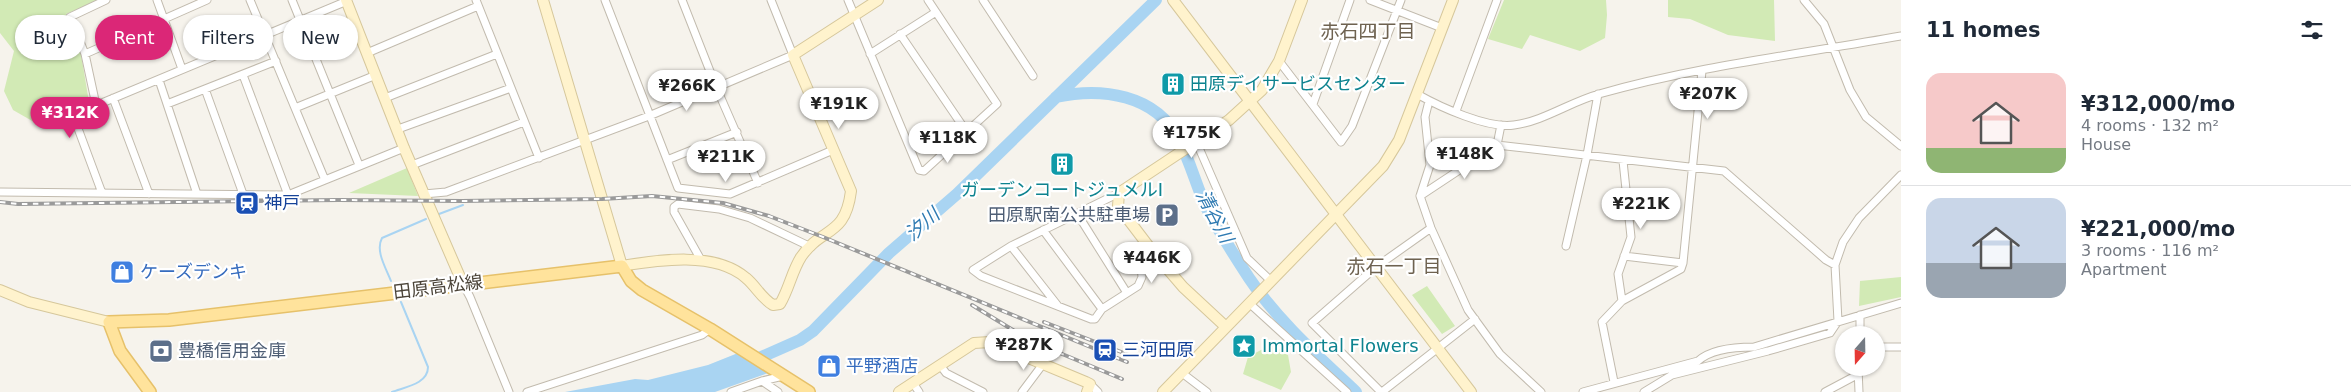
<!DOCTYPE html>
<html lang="en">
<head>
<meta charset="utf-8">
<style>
  :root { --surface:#fff; --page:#f2f2f3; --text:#1f2937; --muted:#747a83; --line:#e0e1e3; --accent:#db2777 }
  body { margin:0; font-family:"DejaVu Sans","Noto Sans JP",sans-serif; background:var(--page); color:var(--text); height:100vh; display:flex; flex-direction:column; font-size:19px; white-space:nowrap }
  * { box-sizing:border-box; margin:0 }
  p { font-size:16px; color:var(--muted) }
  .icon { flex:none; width:28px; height:28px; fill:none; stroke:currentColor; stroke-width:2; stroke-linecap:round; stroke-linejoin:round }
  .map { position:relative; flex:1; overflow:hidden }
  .drawer { display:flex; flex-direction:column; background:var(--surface); width:450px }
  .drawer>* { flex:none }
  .guide { position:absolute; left:15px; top:15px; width:475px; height:45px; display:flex; gap:10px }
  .needle { width:32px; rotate:200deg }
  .tools { position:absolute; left:1835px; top:326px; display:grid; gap:10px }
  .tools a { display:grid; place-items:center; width:50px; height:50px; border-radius:50%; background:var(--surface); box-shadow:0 1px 4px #0004; font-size:25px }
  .price { position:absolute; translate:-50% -42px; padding:0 11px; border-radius:18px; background:#fff; color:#222; font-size:16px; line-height:32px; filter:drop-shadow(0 1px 2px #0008) }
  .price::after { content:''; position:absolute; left:50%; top:30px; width:15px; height:11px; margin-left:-8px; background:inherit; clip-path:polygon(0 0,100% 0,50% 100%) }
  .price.on { background:var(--accent); color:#fff }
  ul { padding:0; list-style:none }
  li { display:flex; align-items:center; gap:15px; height:125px; padding:0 25px }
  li+li { border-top:1px solid var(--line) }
  li span { display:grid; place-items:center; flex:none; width:140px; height:100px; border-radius:15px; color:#555 }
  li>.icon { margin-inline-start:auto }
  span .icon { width:60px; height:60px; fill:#fffc; stroke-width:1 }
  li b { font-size:21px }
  h2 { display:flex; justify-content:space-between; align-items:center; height:60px; padding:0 25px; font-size:21px }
  .tag { padding:0 18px; border-radius:22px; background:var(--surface); box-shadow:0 1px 4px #0004; font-size:18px; line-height:45px }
  .tag.on { background:var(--accent); color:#fff }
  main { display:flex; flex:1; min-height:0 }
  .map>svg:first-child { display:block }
</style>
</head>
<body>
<main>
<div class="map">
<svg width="1901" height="392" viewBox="0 0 1901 392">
  <rect width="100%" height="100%" fill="#f6f3ec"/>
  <path fill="#d2eab5" d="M0 0H99L66 14 81 54 89 102 41 126 13 110 4 91 14 51 0 33Z
    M1504 0H1606L1607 15 1605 38 1580 51 1530 35 1522 49 1488 39Z
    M1668 0H1774L1775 41 1728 35 1690 19 1668 17Z
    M407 168 418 196 349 193Z
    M1901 277V297L1859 306 1860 281Z
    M1427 286 1455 326 1442 334 1412 295Z
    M1272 344 1288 355 1291 372 1281 390 1243 374 1248 357Z"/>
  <path fill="#a9d4f2" d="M738 353 768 373 715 392H565L635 379 648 380 708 365Z"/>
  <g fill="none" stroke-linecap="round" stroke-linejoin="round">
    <path stroke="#a9d4f2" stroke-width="2" d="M439 214 463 205
      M391 281C386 268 375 251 382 238L426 219
      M392 392C405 387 428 384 428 367L401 302"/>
    <path stroke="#a9d4f2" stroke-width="12" d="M1056 97C1101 87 1156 94 1179 140 1190 161 1196 185 1206 207 1219 232 1234 255 1249 278 1278 321 1319 357 1356 392
      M748 363 800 340 813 331 889 253 957 194 1156 0"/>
    <g stroke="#c2bbae" stroke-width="9">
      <path id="street" d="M157 0 182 69
        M250 0 325 180
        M292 0 359 165
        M476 0 539 158
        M605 0 678 188 730 194 833 150
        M682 0 717 89 758 183
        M848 0 919 170 924 171 997 104 928 0
        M983 0 1033 76
        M1370 0 1442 28
        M1804 0 1824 24 1850 90 1866 117 1901 146
        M900 34 966 131
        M367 53 478 6
        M85 54 207 0
        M870 54 936 12
        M1279 61 1341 142 1352 126 1401 0
        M243 75 288 195
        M159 80 197 194
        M205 89 243 194
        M1417 94C1440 107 1488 129 1514 125 1544 121 1570 102 1599 94 1697 66 1801 54 1901 36
        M113 98 149 194
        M385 98 497 54
        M1429 101 1425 117 1430 165 1420 196 1431 228 1468 310 1500 354 1541 392
        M167 104 276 61
        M1313 104 1350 0
        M96 105 85 54 70 17 106 0
        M295 108 376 75
        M1456 111 1497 0
        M398 129 511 88
        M1196 141 1247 258 1271 281
        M1497 145 1501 125
        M667 160 737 132
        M412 165 524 122
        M0 192 288 195 404 148
        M102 193 73 115 347 1
        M424 194 446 192 649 116 793 55 771 0
        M1420 196 1497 145 1724 171 1826 260 1835 265
        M1078 215 1127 293
        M1043 230 1102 309 1138 286 1142 277 1141 266 1153 252
        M1011 246 1058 306
        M1566 246 1587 155 1598 94
        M1624 256 1683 263
        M701 260 674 212V207L678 204 719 209 750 218 811 247
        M463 284 470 297 509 392
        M1622 301 1618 274 1631 237 1623 161
        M1249 303 1347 392
        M1102 309 1095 319H1091L981 276 973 270 1011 246 1119 193
        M1860 335V315
        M1876 347H1901
        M940 365 946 373 983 392
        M1858 368 1859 392
        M1182 373 1207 392
        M762 381 783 376
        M1614 382 1602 322 1622 301 1681 269 1683 263 1702 71
        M913 383 919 392
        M1090 384 1098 392
        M527 392 702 335 710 329
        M731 392 762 381 778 392
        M1022 392 1043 364
        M1381 392 1312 323 1376 267 1431 228
        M1382 392 1475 319
        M1583 392 1698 361C1711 349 1737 347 1754 347L1901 303
        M1644 392 1672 375 1768 351 1830 333 1838 321 1835 265 1843 242 1859 218 1901 175
        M1825 392 1857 375"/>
    </g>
    <g stroke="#d6c79b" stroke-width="12">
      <path id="secondary" d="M346 0 404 148 463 284
        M543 0 622 266C659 260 715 251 746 278 756 286 761 298 773 305L780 304C789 289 792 271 801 257 822 226 845 238 851 191L793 55 878 0
        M1173 0 1471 392
        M0 290 29 302 109 322
        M1226 327 1183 287 1153 252 1118 206 1119 193 1229 120 1262 90 1279 61 1302 0
        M899 392 974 343 990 342 1086 382 1090 384 1087 392
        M1163 392 1383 166 1399 140 1453 0"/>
    </g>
    <g stroke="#e6c16a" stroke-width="14">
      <path id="primary" d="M150 392 120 351 109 322 169 320 622 266 631 281 642 290 710 329 809 392"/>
    </g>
    <use href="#street" stroke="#fff" stroke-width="7"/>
    <use href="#secondary" stroke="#fff3cd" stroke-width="10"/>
    <use href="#primary" stroke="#ffe39c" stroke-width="11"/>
    <g stroke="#9a9a9a" stroke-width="4">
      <path id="rail" d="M0 202 18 204 339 200 462 201 602 199 652 196 723 203 769 216 823 237 1127 362
        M972 305 1031 341 1122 379
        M1044 322 1129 355"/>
    </g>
    <use href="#rail" stroke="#fff" stroke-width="2" stroke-dasharray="5.5" stroke-linecap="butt"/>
  </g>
  <defs>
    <g id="building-square" transform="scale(1.25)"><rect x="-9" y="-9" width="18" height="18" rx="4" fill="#0f9aa8" stroke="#fff"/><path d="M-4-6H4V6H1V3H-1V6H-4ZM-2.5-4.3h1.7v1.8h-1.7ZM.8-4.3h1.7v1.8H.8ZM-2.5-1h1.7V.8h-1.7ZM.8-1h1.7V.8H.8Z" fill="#fff"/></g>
    <g id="station-square" transform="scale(1.25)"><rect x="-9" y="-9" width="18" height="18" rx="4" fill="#1a4fb4" stroke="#fff"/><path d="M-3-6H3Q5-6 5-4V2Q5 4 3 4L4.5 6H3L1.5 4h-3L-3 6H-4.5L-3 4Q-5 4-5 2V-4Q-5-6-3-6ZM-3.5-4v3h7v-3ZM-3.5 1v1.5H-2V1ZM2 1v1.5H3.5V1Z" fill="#fff"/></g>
    <g id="parking-square" transform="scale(1.25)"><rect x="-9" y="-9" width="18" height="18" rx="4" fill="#5c6f8a" stroke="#fff"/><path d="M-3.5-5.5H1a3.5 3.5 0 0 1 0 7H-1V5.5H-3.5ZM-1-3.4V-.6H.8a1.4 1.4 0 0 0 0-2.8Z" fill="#fff"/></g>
    <g id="shop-square" transform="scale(1.25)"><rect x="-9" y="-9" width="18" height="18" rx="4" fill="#3f7fe0" stroke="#fff"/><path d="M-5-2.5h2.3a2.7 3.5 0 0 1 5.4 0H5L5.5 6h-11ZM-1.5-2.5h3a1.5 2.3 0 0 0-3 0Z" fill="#fff"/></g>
    <g id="sight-square" transform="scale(1.25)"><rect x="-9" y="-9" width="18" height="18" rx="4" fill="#0f9aa8" stroke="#fff"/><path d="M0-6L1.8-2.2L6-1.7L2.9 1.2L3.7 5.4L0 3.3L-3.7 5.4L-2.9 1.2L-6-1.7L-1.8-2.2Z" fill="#fff"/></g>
    <g id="bank-square" transform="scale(1.25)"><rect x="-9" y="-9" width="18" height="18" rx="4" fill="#5c6f8a" stroke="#fff"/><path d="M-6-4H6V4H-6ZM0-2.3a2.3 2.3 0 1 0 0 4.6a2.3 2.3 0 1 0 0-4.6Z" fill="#fff"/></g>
  </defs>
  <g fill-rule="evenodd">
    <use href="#building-square" x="1173" y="84"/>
    <use href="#building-square" x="1062" y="164"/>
    <use href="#station-square" x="247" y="203"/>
    <use href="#parking-square" x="1167" y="215"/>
    <use href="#shop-square" x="122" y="272"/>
    <use href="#sight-square" x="1244" y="346"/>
    <use href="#station-square" x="1105" y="350"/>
    <use href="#bank-square" x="161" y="351"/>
    <use href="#shop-square" x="829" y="366"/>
  </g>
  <g text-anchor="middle" stroke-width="4.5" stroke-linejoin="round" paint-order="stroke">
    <g font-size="18" fill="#0d838f" stroke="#fff" text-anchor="start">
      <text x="1190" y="90">田原デイサービスセンター</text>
      <text x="1062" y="196" text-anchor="middle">ガーデンコートジュメルⅠ</text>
      <text x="1262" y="352">Immortal Flowers</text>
    </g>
    <g font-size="18" fill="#164399" stroke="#fff" text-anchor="start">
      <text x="264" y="209">神戸</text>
      <text x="1122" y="356">三河田原</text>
    </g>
    <g font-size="18" fill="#4e5e75" stroke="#fff" text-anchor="end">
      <text x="1150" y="221">田原駅南公共駐車場</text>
      <text x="178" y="357" text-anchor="start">豊橋信用金庫</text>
    </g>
    <g font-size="18" fill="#366cbe" stroke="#fff" text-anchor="start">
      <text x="140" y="278">ケーズデンキ</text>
      <text x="846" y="372">平野酒店</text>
    </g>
    <g font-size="18" fill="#4b4439" stroke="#fff">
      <text transform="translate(438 287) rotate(-7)" y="6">田原高松線</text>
    </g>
    <g font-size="19" fill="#6e6250" stroke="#fff">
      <text x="1368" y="38">赤石四丁目</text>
      <text x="1394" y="273">赤石一丁目</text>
    </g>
    <g font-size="19" font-style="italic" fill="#2e7ab2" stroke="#fff">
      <text transform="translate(1215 216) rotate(62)" y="7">清谷川</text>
      <text transform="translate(922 224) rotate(-41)" y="7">汐川</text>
    </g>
  </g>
</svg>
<div class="tools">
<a><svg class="needle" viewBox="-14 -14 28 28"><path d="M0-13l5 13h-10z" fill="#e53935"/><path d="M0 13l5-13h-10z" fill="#747a83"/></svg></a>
</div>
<b class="price" style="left:687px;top:112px">¥266K</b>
<b class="price" style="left:1708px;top:120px">¥207K</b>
<b class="price" style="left:839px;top:130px">¥191K</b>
<b class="price on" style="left:70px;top:139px">¥312K</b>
<b class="price" style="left:1192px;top:159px">¥175K</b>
<b class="price" style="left:948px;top:164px">¥118K</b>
<b class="price" style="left:1465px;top:180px">¥148K</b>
<b class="price" style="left:726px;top:183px">¥211K</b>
<b class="price" style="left:1641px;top:230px">¥221K</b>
<b class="price" style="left:1152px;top:284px">¥446K</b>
<b class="price" style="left:1024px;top:371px">¥287K</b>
<div class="guide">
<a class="tag">Buy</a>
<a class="tag on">Rent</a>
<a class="tag">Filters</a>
<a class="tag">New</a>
</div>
</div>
<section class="drawer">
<h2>11 homes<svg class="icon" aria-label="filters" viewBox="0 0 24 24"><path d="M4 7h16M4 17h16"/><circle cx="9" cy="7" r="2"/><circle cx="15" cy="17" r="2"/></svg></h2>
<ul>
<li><span style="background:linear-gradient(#f6c9c9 75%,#8fb573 0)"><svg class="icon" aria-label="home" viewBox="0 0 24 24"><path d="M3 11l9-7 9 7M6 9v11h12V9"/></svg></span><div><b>¥312,000/mo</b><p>4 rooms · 132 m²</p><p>House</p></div></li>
<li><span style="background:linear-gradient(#c9d6e8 65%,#9aa5b1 0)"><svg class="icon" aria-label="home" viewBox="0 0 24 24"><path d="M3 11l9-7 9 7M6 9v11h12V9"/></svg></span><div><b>¥221,000/mo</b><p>3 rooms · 116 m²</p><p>Apartment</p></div></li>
</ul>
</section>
</main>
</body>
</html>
